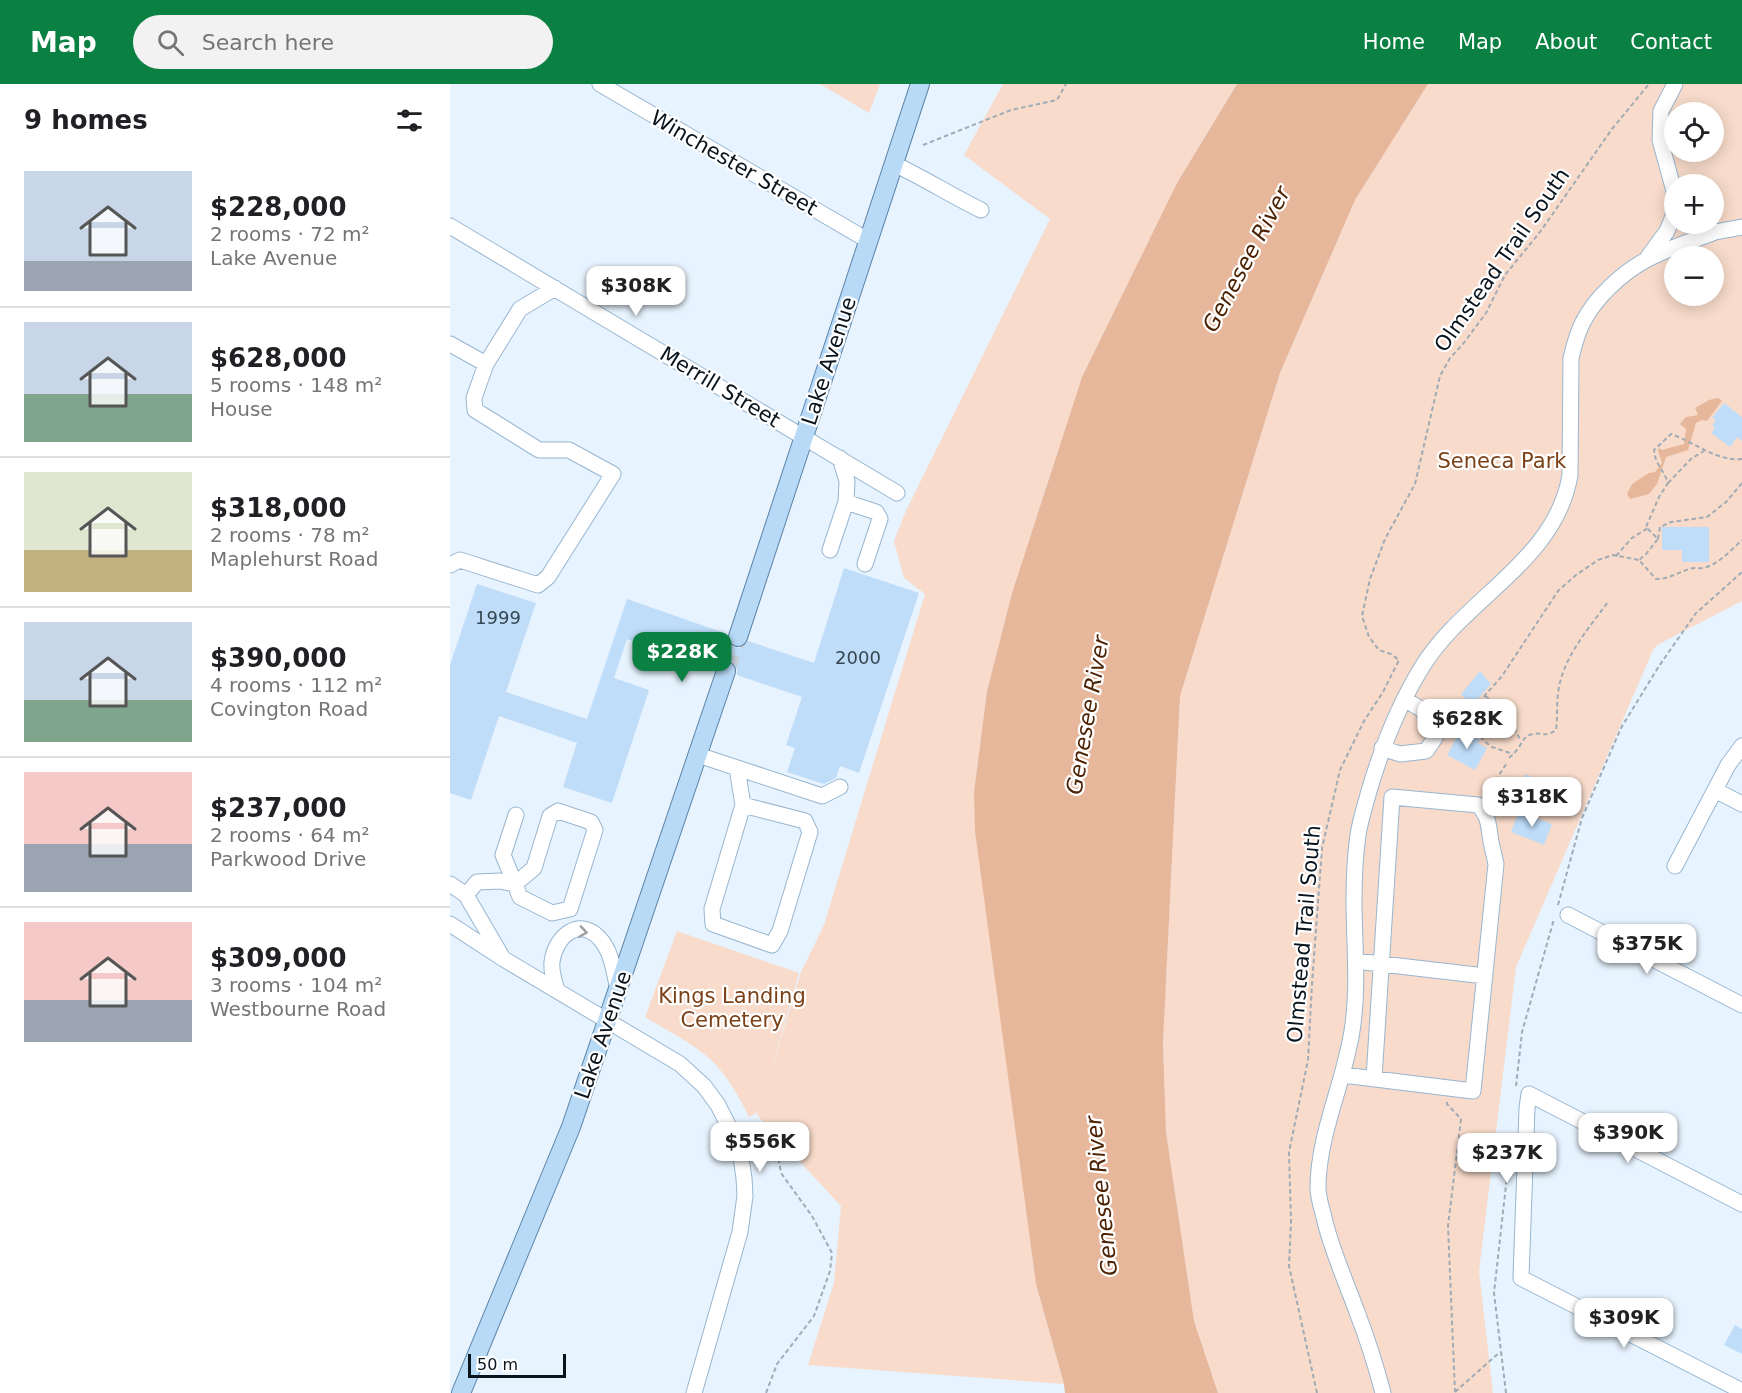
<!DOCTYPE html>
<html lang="en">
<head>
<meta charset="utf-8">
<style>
  :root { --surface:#fff; --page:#f2f2f2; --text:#202124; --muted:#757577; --line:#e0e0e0; --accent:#0b8043 }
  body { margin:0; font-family:"DejaVu Sans",sans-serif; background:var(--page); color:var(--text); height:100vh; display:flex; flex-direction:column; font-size:22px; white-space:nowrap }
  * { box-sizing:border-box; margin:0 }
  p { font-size:20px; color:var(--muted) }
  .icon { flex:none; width:33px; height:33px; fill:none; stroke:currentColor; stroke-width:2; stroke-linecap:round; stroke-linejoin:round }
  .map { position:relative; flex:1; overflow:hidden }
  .drawer { display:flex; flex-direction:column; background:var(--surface); width:450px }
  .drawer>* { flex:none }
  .tools { position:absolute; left:1214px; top:18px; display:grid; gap:12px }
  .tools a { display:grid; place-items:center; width:60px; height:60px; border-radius:50%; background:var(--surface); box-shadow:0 3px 15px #0003; font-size:30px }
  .scale { position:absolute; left:18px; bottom:15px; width:98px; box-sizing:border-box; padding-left:6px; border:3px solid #08131c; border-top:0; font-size:16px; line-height:21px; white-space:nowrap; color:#08131c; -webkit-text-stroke:4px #fff; paint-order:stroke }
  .price { position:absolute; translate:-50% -51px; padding:0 14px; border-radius:12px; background:#fff; color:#222; font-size:20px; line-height:39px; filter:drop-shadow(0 2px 3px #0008) }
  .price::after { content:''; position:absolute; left:50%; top:36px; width:18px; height:14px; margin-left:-9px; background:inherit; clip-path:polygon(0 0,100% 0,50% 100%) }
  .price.active { background:var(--accent); color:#fff }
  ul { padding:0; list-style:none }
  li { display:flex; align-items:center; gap:18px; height:150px; padding:0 24px }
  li+li { border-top:2px solid var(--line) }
  li span { display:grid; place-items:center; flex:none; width:168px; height:120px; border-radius:0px; color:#555 }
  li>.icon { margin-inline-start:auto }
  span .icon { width:72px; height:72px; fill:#fffc; stroke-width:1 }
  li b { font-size:26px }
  h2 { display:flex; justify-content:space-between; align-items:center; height:72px; padding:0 24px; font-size:26px }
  header { display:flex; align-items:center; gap:36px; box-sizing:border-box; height:84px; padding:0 30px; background:var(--accent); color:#fff }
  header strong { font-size:28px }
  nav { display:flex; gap:33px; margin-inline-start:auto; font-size:21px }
  .search { width:420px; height:54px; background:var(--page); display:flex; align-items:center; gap:15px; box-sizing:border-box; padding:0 21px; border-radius:33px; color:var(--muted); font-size:22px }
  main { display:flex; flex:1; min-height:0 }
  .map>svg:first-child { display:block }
</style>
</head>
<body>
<header>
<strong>Map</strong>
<div class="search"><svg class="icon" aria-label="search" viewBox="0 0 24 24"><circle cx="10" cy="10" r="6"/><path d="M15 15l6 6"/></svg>Search here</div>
<nav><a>Home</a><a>Map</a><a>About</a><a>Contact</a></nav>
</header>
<main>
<section class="drawer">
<h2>9 homes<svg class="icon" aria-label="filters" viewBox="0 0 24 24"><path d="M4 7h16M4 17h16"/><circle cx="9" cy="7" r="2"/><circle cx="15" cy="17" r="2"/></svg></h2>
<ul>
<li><span style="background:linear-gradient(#c9d6e8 75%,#9aa5b1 0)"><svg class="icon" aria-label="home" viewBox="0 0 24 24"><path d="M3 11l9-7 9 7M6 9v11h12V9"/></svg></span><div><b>$228,000</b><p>2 rooms · 72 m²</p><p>Lake Avenue</p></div></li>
<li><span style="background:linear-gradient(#c9d6e8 60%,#7fa58c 0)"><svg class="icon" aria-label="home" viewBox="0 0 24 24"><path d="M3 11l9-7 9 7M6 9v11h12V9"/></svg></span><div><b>$628,000</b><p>5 rooms · 148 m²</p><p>House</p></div></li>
<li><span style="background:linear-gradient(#dfe7d0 65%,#c2b280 0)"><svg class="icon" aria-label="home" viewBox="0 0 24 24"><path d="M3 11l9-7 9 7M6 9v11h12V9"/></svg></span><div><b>$318,000</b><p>2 rooms · 78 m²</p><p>Maplehurst Road</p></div></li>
<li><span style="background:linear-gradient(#c9d6e8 65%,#7fa58c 0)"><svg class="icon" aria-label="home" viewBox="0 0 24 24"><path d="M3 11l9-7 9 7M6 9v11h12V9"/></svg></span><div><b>$390,000</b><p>4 rooms · 112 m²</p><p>Covington Road</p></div></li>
<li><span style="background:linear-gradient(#f6c9c9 60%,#9aa5b1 0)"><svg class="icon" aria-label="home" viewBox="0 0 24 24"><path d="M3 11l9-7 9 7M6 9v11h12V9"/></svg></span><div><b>$237,000</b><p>2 rooms · 64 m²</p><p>Parkwood Drive</p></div></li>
<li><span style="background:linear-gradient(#f6c9c9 65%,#9aa5b1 0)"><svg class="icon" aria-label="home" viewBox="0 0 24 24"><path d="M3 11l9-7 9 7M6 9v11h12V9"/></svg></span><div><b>$309,000</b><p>3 rooms · 104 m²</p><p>Westbourne Road</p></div></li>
</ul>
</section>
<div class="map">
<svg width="1292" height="1309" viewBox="0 0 1292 1309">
  <rect width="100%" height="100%" fill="#e7f3fe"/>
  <path fill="#f8dbca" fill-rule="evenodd" d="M370 0H430L419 29Z
    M553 0H787L727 99 632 293 562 509 537 607 524 708 586 1200 614 1300 358 1281 384 1199 391 1122 307 1031 308 1028 299 1033C290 1014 280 997 266 981 249 962 217 947 195 933L227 847 349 889 318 996 351 888 374 841 475 510 454 494 444 457 455 429 600 135 514 71Z
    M978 0H1292V517L1207 561 1203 566 1066 883 1029 1187 1043 1309H768L744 1237 716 1048 713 959 730 612 830 289 905 116ZM1224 28H1263V68H1224ZM1224 100H1263V140H1224ZM1224 172H1263V212H1224Z"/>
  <path fill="#e7b79c" d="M787 0H978L905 116 830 289 730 612 713 959 716 1048 744 1237 768 1309H615L614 1300 586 1200 525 747 524 708 537 607 562 509 632 293 727 99Z
    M1268 314 1272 317 1257 337 1252 336 1246 339 1238 366 1216 373 1207 400 1199 410 1180 415 1177 410 1182 400 1199 389 1205 388 1212 379 1208 367 1209 364 1212 366 1234 360 1236 345 1230 340 1236 333 1248 331 1245 324 1259 316Z"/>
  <path fill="#bfddf9" d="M1274 319 1292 333V357L1287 353 1280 363 1261 349 1265 344 1262 341 1266 336 1262 334Z
    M1212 443H1259V478H1232V466H1212Z
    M394 484 469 509 409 689 390 682 386 694 374 700 337 688 345 664 336 661 352 613 287 591V585L285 580 279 576 269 578 265 583 177 555 164 594 199 606 162 719 113 703 127 659 49 632 21 716 0 709V581L27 500 86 519 56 608 137 635 177 515 277 550V556L284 563 291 564 298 557 364 579Z
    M1030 587 1041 600 1022 622 1011 610Z
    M1011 645 1030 656 1028 659 1037 664 1025 686 997 671Z
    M1076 690 1088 697 1079 712 1068 706Z
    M1069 727 1102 740 1094 761 1061 748Z
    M1285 1241 1292 1245V1270L1274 1261Z"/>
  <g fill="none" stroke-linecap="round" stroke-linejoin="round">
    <path stroke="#c6d1dc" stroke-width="18" stroke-dasharray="18 9" stroke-linecap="butt" d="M276 587 288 553"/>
    <g stroke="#98b6d0" stroke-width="17">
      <path id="minor" d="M150 0 419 157
        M444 80C474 94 502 112 531 126
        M1224 107 1210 56 1211 27 1225 0
        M1251 140 1265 148 1292 143
        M0 142 447 409
        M1198 173 1217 147 1224 130
        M0 260 36 280 70 225 105 204
        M396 418 426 428 430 435 415 480
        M380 466 396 418 397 397 390 374
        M0 481 10 476 88 501 98 493 163 390 119 366H89L25 326 24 314 36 280
        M932 664 950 670 976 667 985 654 984 640 971 625 954 615
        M248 671 372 712 390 703
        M287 684 293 721 262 825 263 840 322 861 330 847 360 748 355 737 293 721
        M1265 706 1292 720
        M1225 782 1278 681 1292 662
        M0 800 16 811
        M1118 831 1292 921
        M0 840 52 874 230 980 254 1002 268 1021 286 1057 291 1074 294 1094 295 1112 290 1148 244 1309
        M51 871 16 811 27 798 50 797 65 800 70 813 102 829 120 825 145 746 141 738 108 727 100 732 84 784 65 800 53 771 66 731
        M906 877 1035 892
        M107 906C104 897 101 887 102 878 105 852 130 831 151 856 162 869 164 889 168 905
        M893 991 1023 1007 1046 780C1044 770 1041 761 1040 751 1038 738 1038 731 1028 721L942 713 924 994
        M1292 1120 1079 1010 1077 1024 1071 1194 1292 1307
        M933 1309C926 1282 917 1254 907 1228 896 1198 883 1169 875 1138 873 1127 868 1115 868 1104 868 1051 894 999 902 947 909 903 904 860 904 816 904 795 905 772 908 751 910 737 915 722 919 707 932 663 948 622 972 583 1014 514 1106 477 1120 391L1121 274C1124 262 1127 249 1133 238 1145 214 1172 189 1196 176 1218 164 1242 157 1265 148"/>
    </g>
    <g stroke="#5c84a7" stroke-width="20">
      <path id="major" d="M288 553 470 0
        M11 1309 121 1043 276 587"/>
    </g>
    <path stroke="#a0abb6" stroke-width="2" stroke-dasharray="4.5 3" stroke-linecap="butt" d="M473 61 561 26 607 16 616 0
      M1292 375C1268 378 1244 358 1221 350L1204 366C1206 383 1213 384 1218 399L1209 413 1196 443 1208 455 1196 470 1189 476 1206 495C1219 495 1227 489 1239 485 1244 483 1248 485 1253 484 1268 481 1281 466 1292 456
      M1218 399 1242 374 1254 367
      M1208 455 1210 443 1221 438 1257 433 1276 418 1292 399
      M1166 472 1182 454 1198 444
      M1035 612 1056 626 1060 637 1071 657
      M1013 628 1034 657 1042 663 1063 670
      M996 635 1023 625 1052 592 1108 507 1126 491 1148 476 1163 471 1189 476
      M1059 674C1061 672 1064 670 1066 667 1072 661 1072 652 1083 650 1095 648 1094 654 1106 646 1108 632 1106 618 1109 603 1115 571 1139 544 1158 518
      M1037 709 1057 679
      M1108 821 1132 734 1171 644 1209 582 1246 529 1292 488
      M1066 1002 1072 948 1104 835
      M997 1018V1020L1011 1035 998 1142 1005 1308
      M301 1047 319 1050 327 1065 331 1089 362 1132 382 1169 380 1187 364 1232 327 1280 316 1309
      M1005 1308 1050 1268
      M867 1309 839 1182 841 1137 839 1068 858 976 862 900 872 764 890 686 914 637 933 608 949 576 941 570 929 566 919 553 912 532 920 495 935 455 965 400 990 292 1000 274 1013 260 1036 229 1055 191 1090 148 1162 45 1199 0
      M1056 1309 1044 1209 1061 1056"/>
    <use href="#minor" stroke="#fff" stroke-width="15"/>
    <use href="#major" stroke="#b9daf7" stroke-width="18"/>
  </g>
  <defs><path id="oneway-chevron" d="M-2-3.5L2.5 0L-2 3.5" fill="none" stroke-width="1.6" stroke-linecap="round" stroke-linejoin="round" transform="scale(1.5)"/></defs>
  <use stroke="#9ca1a4" href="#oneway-chevron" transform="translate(133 848) rotate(9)"/>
  <g text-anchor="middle" stroke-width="4.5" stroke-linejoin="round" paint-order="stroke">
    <g font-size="18" fill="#364653">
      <text x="48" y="540">1999</text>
      <text x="408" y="580">2000</text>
    </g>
    <g font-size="21" fill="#08131c" stroke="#fff">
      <text transform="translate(284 79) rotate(30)" y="7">Winchester Street</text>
      <text transform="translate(1052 176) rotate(-55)" y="7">Olmstead Trail South</text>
      <text transform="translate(379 277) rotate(-72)" y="7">Lake Avenue</text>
      <text transform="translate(270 303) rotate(31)" y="7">Merrill Street</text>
      <text transform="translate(854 850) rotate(-85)" y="7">Olmstead Trail South</text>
      <text transform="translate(153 951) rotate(-71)" y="7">Lake Avenue</text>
    </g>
    <g font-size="21" fill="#7b4119" stroke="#fff">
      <text x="1052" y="384">Seneca Park</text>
      <text x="282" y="919">Kings Landing<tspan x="282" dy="24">Cemetery</tspan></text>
    </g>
    <g font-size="22" font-style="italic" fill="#4d2202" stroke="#fff">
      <text transform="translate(796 175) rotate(-62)" y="8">Genesee River</text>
      <text transform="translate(637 631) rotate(-80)" y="8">Genesee River</text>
      <text transform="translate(651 1112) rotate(-96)" y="8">Genesee River</text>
    </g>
  </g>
</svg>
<div class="tools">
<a><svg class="icon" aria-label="locate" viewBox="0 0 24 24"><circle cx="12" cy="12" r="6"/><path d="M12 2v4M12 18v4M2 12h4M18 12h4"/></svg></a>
<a>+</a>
<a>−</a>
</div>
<div class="scale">50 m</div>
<b class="price" style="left:186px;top:233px">$308K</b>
<b class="price active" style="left:232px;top:599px">$228K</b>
<b class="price" style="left:1017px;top:666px">$628K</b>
<b class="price" style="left:1082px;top:744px">$318K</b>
<b class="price" style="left:1197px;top:891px">$375K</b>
<b class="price" style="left:1178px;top:1080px">$390K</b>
<b class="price" style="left:310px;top:1089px">$556K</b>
<b class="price" style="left:1057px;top:1100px">$237K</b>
<b class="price" style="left:1174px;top:1265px">$309K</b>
</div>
</main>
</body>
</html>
